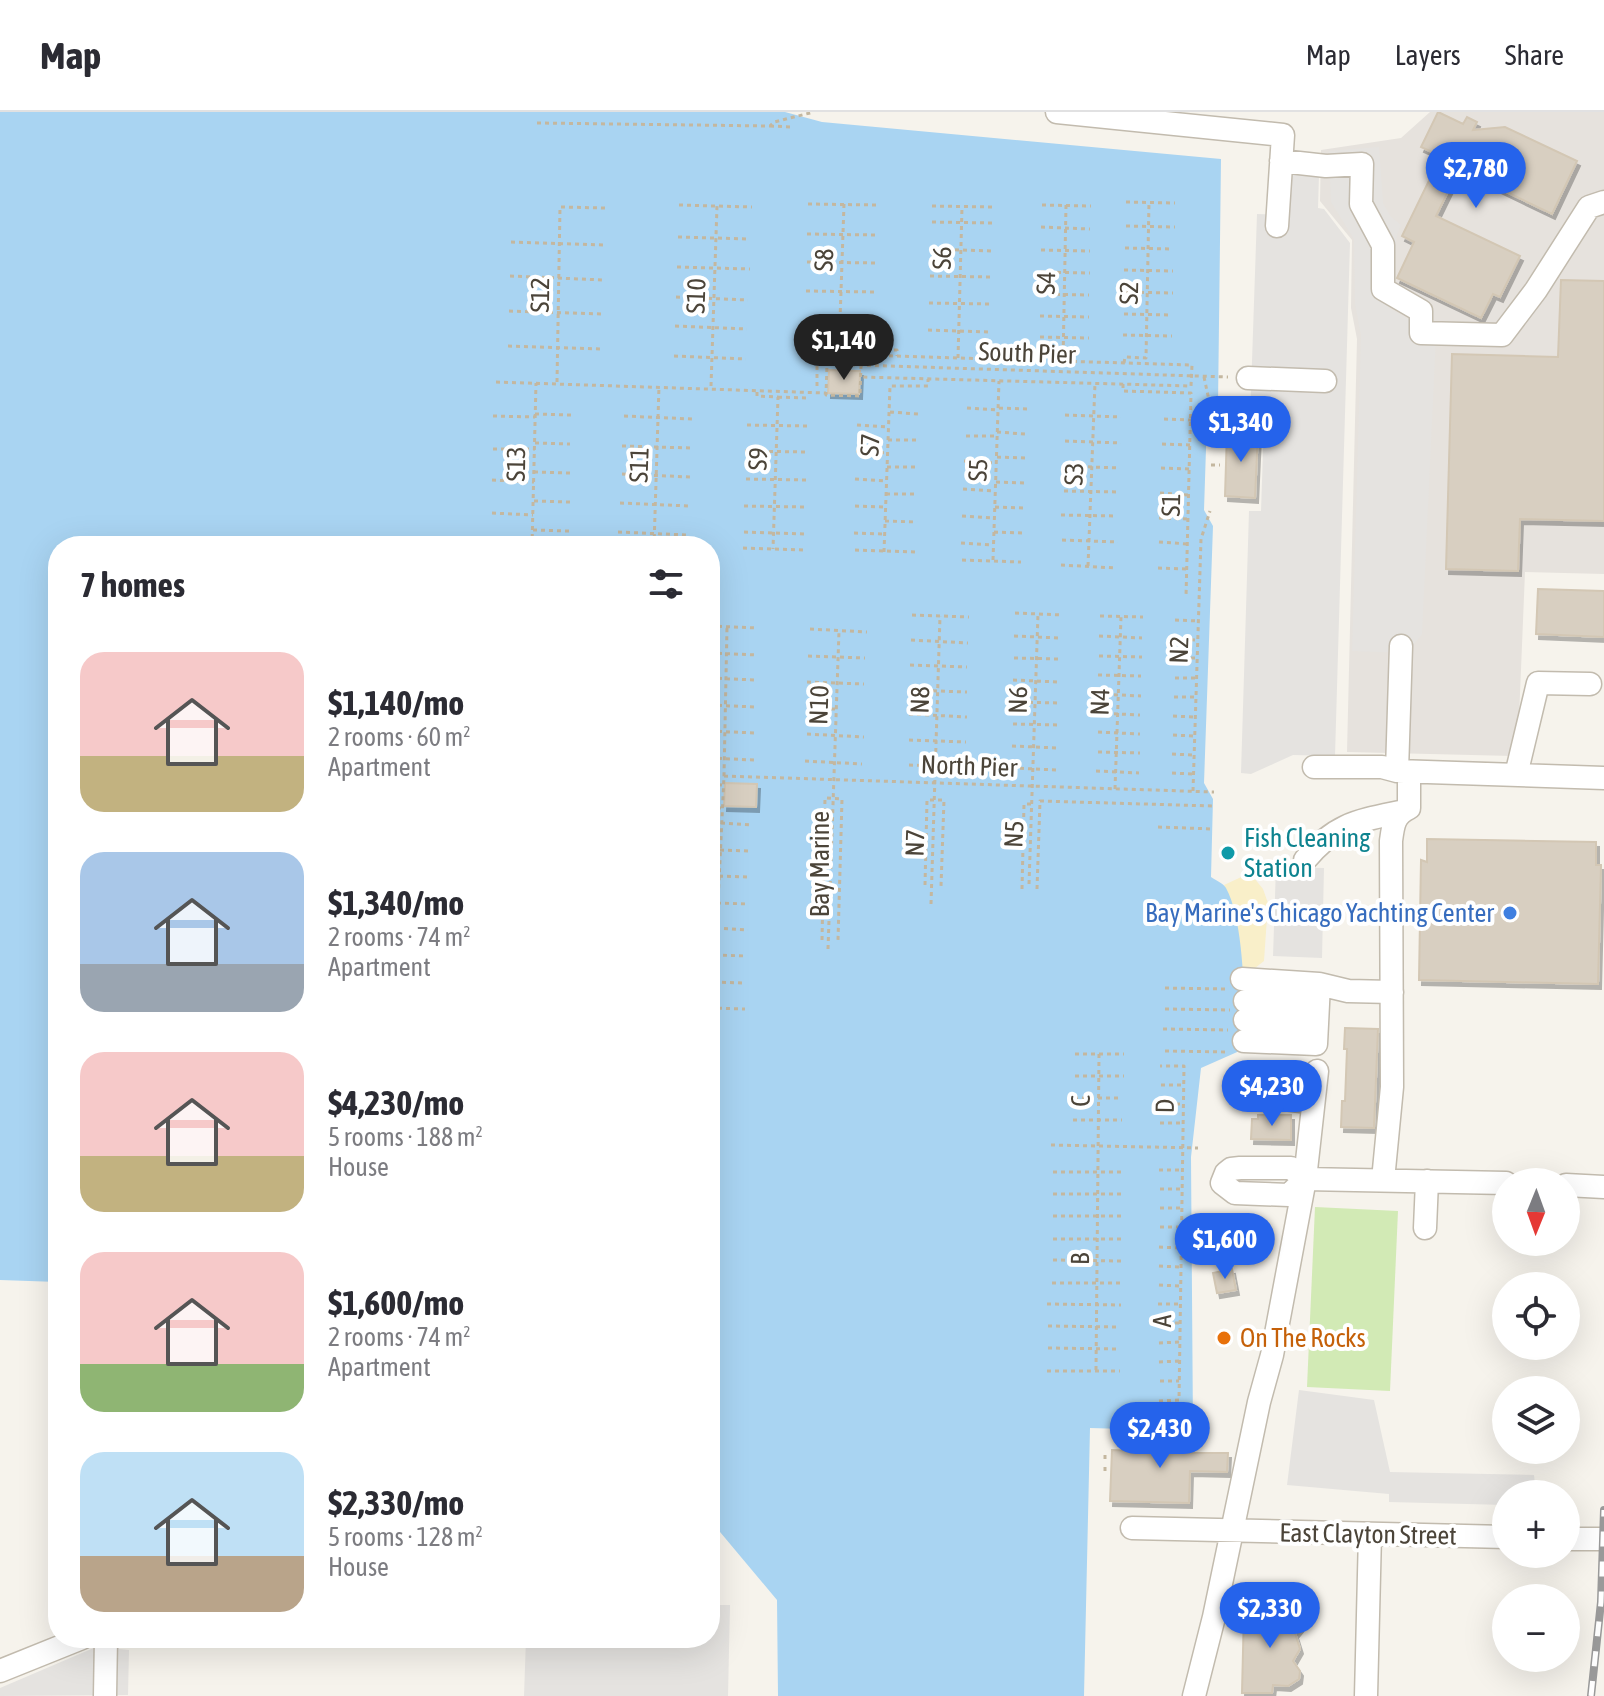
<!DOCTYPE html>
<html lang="en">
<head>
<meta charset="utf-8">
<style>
  :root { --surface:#fff; --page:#f7f7f7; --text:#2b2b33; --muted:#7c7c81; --line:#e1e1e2; --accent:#2563eb }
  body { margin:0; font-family:"Asap Condensed",sans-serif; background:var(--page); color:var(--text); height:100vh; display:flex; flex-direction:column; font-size:30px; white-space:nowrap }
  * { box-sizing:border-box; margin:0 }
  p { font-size:26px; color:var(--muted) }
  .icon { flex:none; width:44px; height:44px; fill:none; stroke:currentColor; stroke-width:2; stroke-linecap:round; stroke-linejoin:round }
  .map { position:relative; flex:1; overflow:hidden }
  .drawer { position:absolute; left:48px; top:424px; width:672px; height:1112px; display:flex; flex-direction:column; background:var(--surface); border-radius:32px; box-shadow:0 8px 32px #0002 }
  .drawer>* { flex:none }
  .needle { width:52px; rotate:181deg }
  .fabs { position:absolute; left:1492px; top:1056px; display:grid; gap:16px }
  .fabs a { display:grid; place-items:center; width:88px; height:88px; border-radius:50%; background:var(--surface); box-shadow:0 8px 32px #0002; font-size:40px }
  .price { position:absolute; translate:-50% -68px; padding:0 18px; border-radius:28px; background:var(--accent); color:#fff; font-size:26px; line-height:52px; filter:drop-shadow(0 2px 4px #0008) }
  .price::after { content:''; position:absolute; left:50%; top:48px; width:24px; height:18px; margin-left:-12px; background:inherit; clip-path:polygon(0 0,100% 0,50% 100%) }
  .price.on { background:#222; color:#fff }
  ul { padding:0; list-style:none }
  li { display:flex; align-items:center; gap:24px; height:200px; padding:0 32px }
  li span { display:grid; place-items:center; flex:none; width:224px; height:160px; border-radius:24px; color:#555 }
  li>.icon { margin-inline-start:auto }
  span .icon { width:96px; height:96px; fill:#fffc; stroke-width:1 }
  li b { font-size:34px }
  h2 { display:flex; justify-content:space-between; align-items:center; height:96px; padding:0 32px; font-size:34px }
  header { display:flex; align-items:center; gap:48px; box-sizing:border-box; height:112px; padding:0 40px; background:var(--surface); border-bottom:2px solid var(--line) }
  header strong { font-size:38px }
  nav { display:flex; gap:44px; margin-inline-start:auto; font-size:28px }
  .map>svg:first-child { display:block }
</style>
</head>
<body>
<header>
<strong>Map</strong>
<nav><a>Map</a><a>Layers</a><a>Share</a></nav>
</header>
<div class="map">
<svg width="1604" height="1584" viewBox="0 0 1604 1584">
  <defs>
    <filter id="shadow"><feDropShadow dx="3" dy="5" stdDeviation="0" flood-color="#0004"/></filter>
  </defs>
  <rect width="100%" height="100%" fill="#f6f3ec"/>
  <path fill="#e6e2dd" d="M1430 0H1604V462L1525 460 1519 606 1513 644 1347 640 1357 227 1351 196 1352 128 1320 89 1321 38 1401 26Z"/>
  <path fill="#d2eab5" d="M1315 1095 1398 1099 1390 1279 1307 1275Z"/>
  <path fill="#f9efc9" d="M1250 761 1263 777 1268 791 1264 849 1255 856H1241L1235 799 1224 773Z"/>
  <path fill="#e5e3e0" d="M1379 35 1383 91 1391 105 1401 113 1397 123 1389 196 1436 224 1422 522 1407 541 1352 539 1361 224 1355 192 1354 127 1331 90 1329 39Z
    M1289 62 1319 63 1318 96 1324 97 1350 131 1335 644 1293 643 1251 662 1241 661 1249 399H1261L1264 309 1250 308 1257 102 1288 103Z
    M1276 755 1324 756 1322 846 1273 844Z
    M1299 1278 1374 1288 1390 1360 1534 1363 1536 1382H1506V1393L1389 1390V1382L1287 1373Z
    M710 1493H730L728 1584H524L526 1526H710Z
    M117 1526 119 1537 129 1538 128 1583 0 1584V1576Z"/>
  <path fill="#a9d4f2" d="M0 0H785L822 10 1221 47 1218 293 1207 306 1204 398 1213 414 1204 671 1213 687 1211 765C1217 769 1223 771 1226 776 1245 810 1245 897 1244 937L1201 956 1191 1045 1193 1319 1090 1316 1084 1584H778L777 1488 710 1408V434H58V1170L0 1168Z"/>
  <path fill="#d8cfc1" stroke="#d3c7b4" stroke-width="2" filter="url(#shadow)" d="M1438 0 1463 12 1467 5 1477 10 1473 18 1505 15 1577 49 1552 102 1459 57 1436 104 1520 144 1500 185 1493 182 1481 206 1397 166 1414 130 1402 124 1441 44 1421 35Z
    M1561 168 1604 169V409L1520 407 1518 459 1446 457 1452 242 1558 245Z
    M829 258 860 259 859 282 828 281Z
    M1227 319 1258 320 1255 386 1225 384Z
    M1538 477 1604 479V525L1536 522Z
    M725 671 757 672 756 695 724 694Z
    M1427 727 1596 730V753H1601L1598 872 1419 868 1421 748 1427 750Z
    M1345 916 1378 917 1374 1016 1341 1015 1342 989H1345L1347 937H1344Z
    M1287 954 1303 956 1299 996 1283 994Z
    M1258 1003H1291V1028L1251 1027 1252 1007H1258Z
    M1232 1157 1236 1178 1217 1181 1213 1161Z
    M1140 1322 1191 1324 1190 1341H1228L1227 1360 1190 1359 1189 1391 1110 1389 1112 1338 1139 1339Z
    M1288 1496 1297 1499 1301 1506 1300 1515 1295 1521 1300 1537 1293 1549 1300 1559 1299 1567 1288 1574 1273 1573 1272 1581H1242L1244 1498 1280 1499Z"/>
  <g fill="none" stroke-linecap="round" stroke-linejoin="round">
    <g stroke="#c2bbae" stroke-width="25">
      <path id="minor" d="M1057 0 1283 23 1277 114
        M1281 49 1326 54 1362 52 1361 92 1383 133V177L1421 199V221L1502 223 1536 178 1589 95 1604 90
        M1248 266 1325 269
        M1314 655H1382L1397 659 1604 666
        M1397 659 1401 534
        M1516 663 1538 571 1590 572
        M1305 748C1335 712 1357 709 1400 700
        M1242 867 1319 872 1348 879 1392 880
        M1245 889 1318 891
        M1245 908 1317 910
        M1244 929 1316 932 1319 872
        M1305 1067 1289 1083 1235 1081 1222 1071 1226 1061 1231 1057 1240 1056H1291L1305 1067 1506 1071
        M1383 1068 1392 975 1391 729C1393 713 1394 703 1409 696V660
        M1566 1073 1604 1075
        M1425 1116 1427 1069
        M1132 1416 1506 1425
        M1566 1427H1604
        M0 1559 82 1526
        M105 1584 106 1526
        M1194 1584 1214 1505 1259 1290 1272 1243 1305 1067 1317 959
        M1366 1584 1370 1422"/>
    </g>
    <path stroke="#c4b79f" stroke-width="3" stroke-dasharray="4 4" stroke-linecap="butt" d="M537 11 770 14 774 10 814 0
      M770 14 792 15
      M1126 90 1175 91
      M808 92 877 93
      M844 92 839 237 897 238V244
      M679 93 752 95
      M1042 93 1091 94
      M932 94 993 95
      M932 110 994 111
      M1126 114 1175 115
      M1041 115 1090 117
      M807 122 877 123
      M678 125 750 127
      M511 130 605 133
      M1125 136 1173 137
      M931 137 992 139
      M1041 138 1090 139
      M807 150 876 151
      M677 155 750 157
      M1124 158 1173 159
      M1041 160 1090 161
      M510 164 604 168
      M930 164 992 165
      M806 179 875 180
      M1124 180 1173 181
      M1040 182 1089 183
      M676 185 748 188
      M929 191 990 192
      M509 199 603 202
      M1124 202 1172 203
      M1040 204 1089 205
      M806 207 874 208
      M675 214 747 217
      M928 218 990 220
      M1123 223 1172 224
      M1040 225 1089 226
      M508 234 603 237
      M804 235 817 236
      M674 244 746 247
      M958 246 962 95
      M1063 249 1066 93
      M1124 251 1125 245 1146 246 1149 90
      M827 252V242L1192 253 1191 274 861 265
      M861 253 860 284 826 283 827 252 1228 265
      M1204 265 1213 307
      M496 270 826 281
      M557 270 560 95 606 96
      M1123 272V279L1191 281 1186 485
      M711 274 717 94
      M817 274V236L839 237
      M757 280V284L778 285 773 437
      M778 285 809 286
      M967 296 998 298
      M999 296 1027 297
      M890 300 918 302
      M535 302 571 303
      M1065 303 1121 305
      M493 304 535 305
      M624 304 692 307
      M1164 307 1191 308
      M747 313 808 314
      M857 313 888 315
      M997 320 1025 322
      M966 324H997
      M888 328H919
      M1065 329 1121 331
      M535 331 570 332
      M1162 332 1190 333
      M622 334 691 336
      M493 337H535
      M745 339 806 340
      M856 339 887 341
      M997 345 1025 346
      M964 349 996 351
      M1211 353H1220
      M1064 354 1120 356
      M887 355H917
      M1161 356 1190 357
      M534 360 570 361
      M622 362 690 365
      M746 367 807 368
      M855 367 886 369
      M492 368 534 370
      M996 370 1024 371
      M963 377 995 379
      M1064 379 1120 380
      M1160 381 1189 383
      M886 382H916
      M534 389 570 390
      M620 391 689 394
      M744 394 805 395
      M855 394 885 395
      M995 395 1023 396
      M492 401 533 403
      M1061 403 1117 404
      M962 404 994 406
      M1159 406 1188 407
      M885 409 917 410
      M533 418 569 419
      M618 420 687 423
      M744 420 805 422
      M994 420 1022 421
      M854 421 884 422
      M1062 428 1118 430
      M1159 430 1188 432
      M961 431 993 433
      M532 434 536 271
      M654 434 659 274
      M743 436 805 438
      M855 438 916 440
      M884 440 890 274H928V267
      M962 448 1021 450
      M993 448 999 269
      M1061 453 1116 456
      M1088 454 1095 271
      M1158 456 1187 457
      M1015 501 1062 503
      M912 503 969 505
      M1100 504 1143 505
      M1175 508 1198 509
      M710 514 757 516
      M810 517 867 520
      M1014 524 1060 526
      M1099 524 1142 526
      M1175 527 1197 528
      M911 528 968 531
      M710 541 757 543
      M808 544 865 546
      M1099 544 1142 545
      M1014 546 1059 547
      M1175 546H1197
      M910 553 967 555
      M1098 563 1141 564
      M710 566 755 568
      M1175 566H1195
      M1013 568 1059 570
      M807 570 864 572
      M909 578 967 580
      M1098 582 1141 584
      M1174 585H1194
      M1013 590 1059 591
      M710 593 755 595
      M807 597H835
      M1098 601 1140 603
      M909 602 967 605
      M1173 604 1194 605
      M1013 612 1059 613
      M710 619 755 621
      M1098 620 1140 622
      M807 622 864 625
      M1173 623 1193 624
      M909 628 966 630
      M1012 634 1058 636
      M1098 640 1140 641
      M1172 642 1192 643
      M710 646 754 648
      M805 649 862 652
      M909 653 966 655
      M1012 656 1058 658
      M1096 659 1139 661
      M1172 661 1192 662
      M724 664 1214 680
      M710 672 722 673
      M1115 677 1121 505
      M1193 679 1201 427 1210 399
      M710 695 721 696
      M721 711 752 713
      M1158 715 1213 717
      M720 738 751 739
      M719 764 750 765
      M1029 772 1038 502
      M925 773 927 688H944L941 774
      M1022 777 1024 692H1035
      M1037 777 1040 689 1213 694
      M717 791 749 792
      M931 792 940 504
      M716 816 748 818
      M822 828 825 686 842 687 838 828
      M828 837 839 519
      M715 843 747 844
      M714 870 745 871
      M1165 876 1225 877
      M710 896 745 897
      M713 896 724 664 727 515
      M1165 897 1230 898
      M1163 917 1228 918
      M1165 939 1229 940
      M1075 942H1124
      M1075 964H1124
      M1161 973H1183
      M1074 986H1122
      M1160 992H1183
      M1073 1008H1122
      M1160 1011H1183
      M1051 1033 1198 1036
      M1159 1058H1182
      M1053 1060H1121
      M1160 1077H1180
      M1053 1082H1121
      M1160 1096H1180
      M1053 1104H1121
      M1160 1115H1180
      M1053 1127H1121
      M1159 1135 1179 1136
      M1053 1148 1121 1149
      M1159 1154 1179 1155
      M1052 1171H1120
      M1159 1173 1179 1174
      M1047 1192 1121 1193
      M1158 1192H1179
      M1159 1211H1179
      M1048 1214 1120 1215
      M1159 1231 1179 1230
      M1048 1236 1120 1237
      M1159 1250 1179 1249
      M1096 1258 1099 942
      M1047 1259H1120
      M1160 1269H1179
      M1159 1289 1179 1288 1184 954H1160
      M1137 1337V1327
      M1105 1343V1349
      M1105 1359V1354"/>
    <use href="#minor" stroke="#fff" stroke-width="22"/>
    <g stroke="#9a9a9a" stroke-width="8">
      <path id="rail" d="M1591 1584 1601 1490 1604 1398"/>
    </g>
    <use href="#rail" stroke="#fff" stroke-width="5" stroke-dasharray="15" stroke-linecap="butt"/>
  </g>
  <circle fill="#0f9aa8" stroke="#fff" stroke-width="3" cx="1228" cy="741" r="8"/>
  <circle fill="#3f7fe0" stroke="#fff" stroke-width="3" cx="1510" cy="801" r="8"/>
  <circle fill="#e8710a" stroke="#fff" stroke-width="3" cx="1224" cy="1226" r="8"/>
  <g text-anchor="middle" stroke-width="8" stroke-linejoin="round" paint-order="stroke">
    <g font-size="26" fill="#4b4439" stroke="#fff">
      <text transform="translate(942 146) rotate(-89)" y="9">S6</text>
      <text transform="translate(824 148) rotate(-88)" y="9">S8</text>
      <text transform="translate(1046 171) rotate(-89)" y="9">S4</text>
      <text transform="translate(1129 181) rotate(-89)" y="9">S2</text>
      <text transform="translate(540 183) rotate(-89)" y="9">S12</text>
      <text transform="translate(696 184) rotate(-88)" y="9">S10</text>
      <text transform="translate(1027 241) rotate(2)" y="9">South Pier</text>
      <text transform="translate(870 333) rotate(-88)" y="9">S7</text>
      <text transform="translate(758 347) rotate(-88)" y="9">S9</text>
      <text transform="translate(516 352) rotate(-89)" y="9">S13</text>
      <text transform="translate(639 353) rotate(-88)" y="9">S11</text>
      <text transform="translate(978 358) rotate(-88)" y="9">S5</text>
      <text transform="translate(1074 362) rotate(-88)" y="9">S3</text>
      <text transform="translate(1171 393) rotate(-89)" y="9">S1</text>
      <text transform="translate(1179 538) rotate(-88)" y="9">N2</text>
      <text transform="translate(920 588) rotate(-88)" y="9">N8</text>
      <text transform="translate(1018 588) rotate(-89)" y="9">N6</text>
      <text transform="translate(1100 590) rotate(-88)" y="9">N4</text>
      <text transform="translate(819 593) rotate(-88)" y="9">N10</text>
      <text transform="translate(969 654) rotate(2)" y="9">North Pier</text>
      <text transform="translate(1014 722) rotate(-87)" y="9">N5</text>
      <text transform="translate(915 731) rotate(-88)" y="9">N7</text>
      <text transform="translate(820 752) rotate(-90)" y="9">Bay Marine</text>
      <text transform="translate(1081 989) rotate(-90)" y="9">C</text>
      <text transform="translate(1165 994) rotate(-89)" y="9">D</text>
      <text transform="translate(1080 1147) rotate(-89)" y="9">B</text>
      <text transform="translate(1162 1209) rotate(-89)" y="9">A</text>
      <text transform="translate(1368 1422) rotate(1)" y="9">East Clayton Street</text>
    </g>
    <g font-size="26" fill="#0d838f" stroke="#fff" text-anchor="start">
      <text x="1244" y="735">Fish Cleaning<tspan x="1244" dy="30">Station</tspan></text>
    </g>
    <g font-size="26" fill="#366cbe" stroke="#fff" text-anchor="end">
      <text x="1494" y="810">Bay Marine's Chicago Yachting Center</text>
    </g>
    <g font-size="26" fill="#c56008" stroke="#fff" text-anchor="start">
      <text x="1240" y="1235">On The Rocks</text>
    </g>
  </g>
</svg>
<div class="fabs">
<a><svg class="needle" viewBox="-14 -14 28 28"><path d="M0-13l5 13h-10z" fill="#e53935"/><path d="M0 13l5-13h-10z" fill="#7c7c81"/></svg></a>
<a><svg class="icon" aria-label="locate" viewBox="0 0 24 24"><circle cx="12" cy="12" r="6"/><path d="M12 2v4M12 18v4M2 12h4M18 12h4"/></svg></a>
<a><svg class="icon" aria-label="layers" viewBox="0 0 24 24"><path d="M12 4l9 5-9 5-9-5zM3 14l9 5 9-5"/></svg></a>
<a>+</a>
<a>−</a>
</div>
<b class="price" style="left:1476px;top:98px">$2,780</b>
<b class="price on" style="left:844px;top:270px">$1,140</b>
<b class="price" style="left:1241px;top:352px">$1,340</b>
<b class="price" style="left:1272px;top:1016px">$4,230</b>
<b class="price" style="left:1225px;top:1169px">$1,600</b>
<b class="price" style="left:1160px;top:1358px">$2,430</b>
<b class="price" style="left:1270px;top:1538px">$2,330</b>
<section class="drawer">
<h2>7 homes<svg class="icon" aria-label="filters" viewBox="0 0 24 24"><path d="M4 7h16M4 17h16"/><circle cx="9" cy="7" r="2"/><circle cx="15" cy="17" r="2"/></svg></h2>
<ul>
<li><span style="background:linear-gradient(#f6c9c9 65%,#c2b280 0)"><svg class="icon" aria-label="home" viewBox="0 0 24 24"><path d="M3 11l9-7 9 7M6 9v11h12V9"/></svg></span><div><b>$1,140/mo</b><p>2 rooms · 60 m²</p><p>Apartment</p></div></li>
<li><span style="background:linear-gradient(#a9c7e8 70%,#9aa5b1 0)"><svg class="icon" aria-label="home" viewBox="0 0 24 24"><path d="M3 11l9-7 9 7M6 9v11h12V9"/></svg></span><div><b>$1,340/mo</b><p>2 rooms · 74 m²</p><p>Apartment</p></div></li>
<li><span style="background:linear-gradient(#f6c9c9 65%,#c2b280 0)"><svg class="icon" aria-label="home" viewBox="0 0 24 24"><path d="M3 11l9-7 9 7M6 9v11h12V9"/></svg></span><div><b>$4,230/mo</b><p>5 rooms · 188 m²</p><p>House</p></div></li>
<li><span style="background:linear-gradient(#f6c9c9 70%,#8fb573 0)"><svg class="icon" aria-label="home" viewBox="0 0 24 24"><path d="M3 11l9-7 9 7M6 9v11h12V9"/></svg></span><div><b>$1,600/mo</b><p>2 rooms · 74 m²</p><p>Apartment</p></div></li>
<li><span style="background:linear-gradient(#bfe0f5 65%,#b9a48a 0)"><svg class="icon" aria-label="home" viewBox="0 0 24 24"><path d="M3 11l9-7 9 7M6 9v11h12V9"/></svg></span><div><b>$2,330/mo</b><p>5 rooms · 128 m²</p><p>House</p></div></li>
</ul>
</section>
</div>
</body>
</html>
